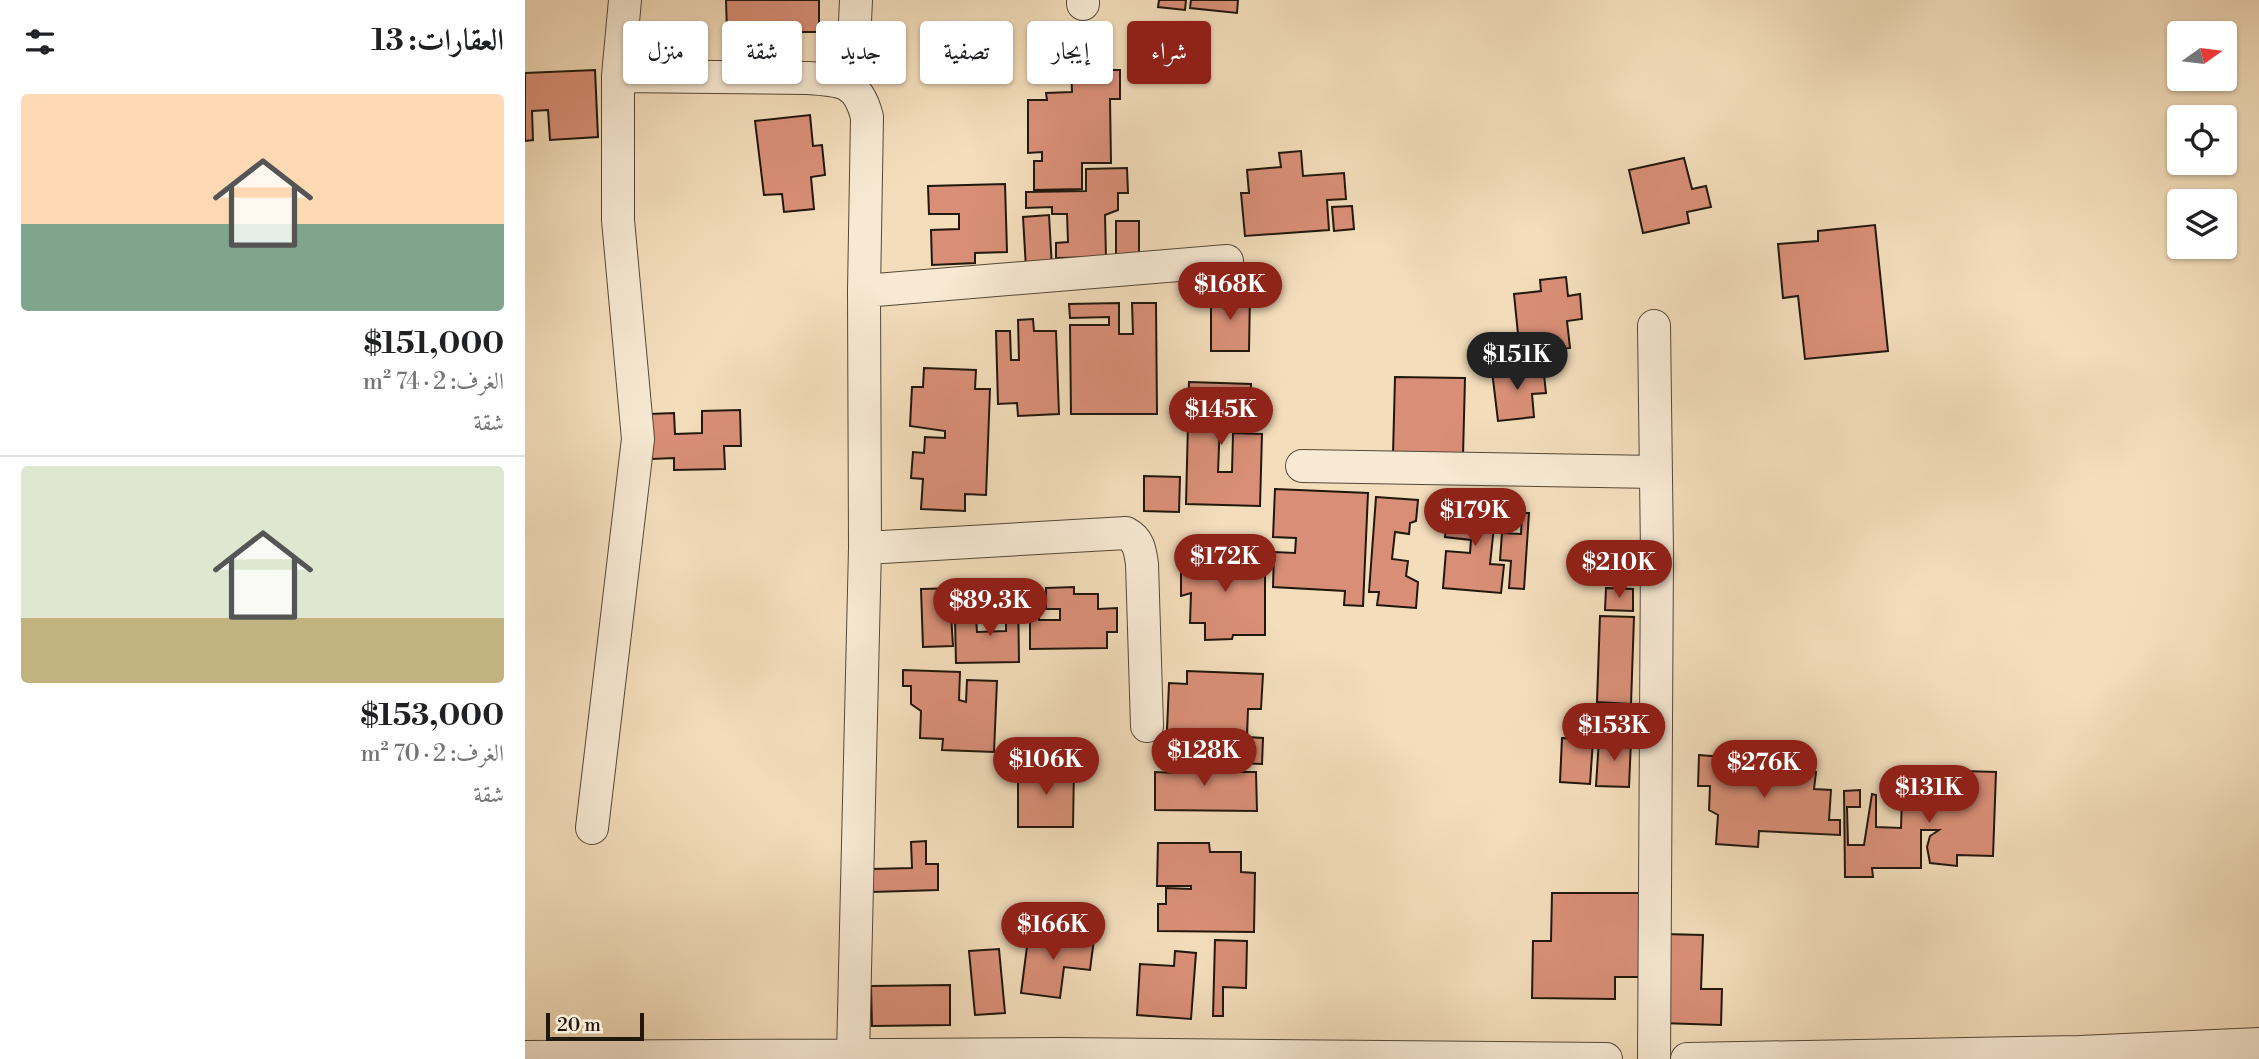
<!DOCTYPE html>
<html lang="ar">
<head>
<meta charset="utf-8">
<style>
  :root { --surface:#fff; --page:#f2f2f2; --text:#202124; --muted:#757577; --line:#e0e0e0; --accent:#8f2418 }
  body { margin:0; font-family:"Libre Bodoni",Amiri,serif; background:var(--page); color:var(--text); direction:rtl; height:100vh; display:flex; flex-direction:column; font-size:26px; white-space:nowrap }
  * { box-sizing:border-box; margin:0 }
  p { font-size:23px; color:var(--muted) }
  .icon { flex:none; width:38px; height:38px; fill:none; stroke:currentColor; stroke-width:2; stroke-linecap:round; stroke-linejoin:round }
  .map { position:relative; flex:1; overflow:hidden; direction:ltr }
  .details { display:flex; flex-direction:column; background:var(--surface); width:525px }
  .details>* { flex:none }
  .banner { position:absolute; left:21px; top:21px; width:665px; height:63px; direction:rtl; display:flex; gap:14px }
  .needle { width:46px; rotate:76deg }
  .tools { position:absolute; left:1642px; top:21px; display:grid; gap:14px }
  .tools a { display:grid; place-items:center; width:70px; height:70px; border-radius:7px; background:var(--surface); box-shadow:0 2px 5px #0004; font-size:35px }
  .scale { position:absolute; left:21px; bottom:18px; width:98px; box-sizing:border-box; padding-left:7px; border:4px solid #20170d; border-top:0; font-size:19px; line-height:24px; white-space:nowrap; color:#20170d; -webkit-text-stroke:5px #f7e9d3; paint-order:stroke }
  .price { position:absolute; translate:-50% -60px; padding:0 16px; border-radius:24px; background:var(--accent); color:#fff; font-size:23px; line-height:46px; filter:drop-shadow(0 2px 4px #0008) }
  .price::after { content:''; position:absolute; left:50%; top:42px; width:21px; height:16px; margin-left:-10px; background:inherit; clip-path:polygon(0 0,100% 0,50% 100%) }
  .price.active { background:#222; color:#fff }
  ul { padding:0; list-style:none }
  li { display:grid; align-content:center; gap:14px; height:371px; padding:0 21px }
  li+li { border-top:2px solid var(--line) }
  li span { display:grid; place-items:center; height:217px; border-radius:7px; color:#555 }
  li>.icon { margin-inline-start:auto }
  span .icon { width:126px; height:126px; fill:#fffc; stroke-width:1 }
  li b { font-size:30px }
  h2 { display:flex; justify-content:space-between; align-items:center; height:84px; padding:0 21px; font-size:30px }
  .chip { padding:0 24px; border-radius:7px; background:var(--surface); box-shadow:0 2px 5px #0004; font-size:24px; line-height:63px }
  .chip.active { background:var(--accent); color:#fff }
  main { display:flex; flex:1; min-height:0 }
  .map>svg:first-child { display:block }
</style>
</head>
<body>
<main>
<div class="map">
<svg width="1734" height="1059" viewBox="0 0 1734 1059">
  <rect width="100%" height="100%" fill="#f3ddbb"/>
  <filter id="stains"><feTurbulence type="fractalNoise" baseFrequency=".00286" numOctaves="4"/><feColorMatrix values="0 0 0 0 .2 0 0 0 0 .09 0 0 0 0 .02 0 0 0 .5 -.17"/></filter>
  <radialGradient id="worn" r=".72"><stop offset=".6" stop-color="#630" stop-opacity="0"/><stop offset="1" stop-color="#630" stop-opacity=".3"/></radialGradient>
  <path fill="#d98f77" stroke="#20170d" stroke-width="2" d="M201 0H294V32H202Z
    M634 0H661L660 10 633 7Z
    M666 0H713L712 13 665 8Z
    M70 70 73 137 25 140 23 110 7 111 8 140 0 141V73Z
    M546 70H595V99H585L586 163H557V189L509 190V161H517V152L503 153V100H522L521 93 547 92Z
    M285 115 288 146 297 145 300 175 286 177 289 209 259 212 257 194 239 195 230 121Z
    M776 151 778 176 819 173 821 199 802 200 804 230 720 236 716 193H724L722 170 756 167 754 153Z
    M1159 158 1167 189 1181 186 1186 207 1162 212 1164 223 1118 233 1104 170Z
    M602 168 603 193H593V210L580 215 581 257 531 258V243L543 242 542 214H527V207L501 208V192L561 191V169Z
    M480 184 482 252 450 253V263L407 265 406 230 434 229V214H404L403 186Z
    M827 206 829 229 809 231 807 207Z
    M524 215 527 268 501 269 498 217Z
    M591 221H614V254H591Z
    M1350 225 1363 351 1280 359 1273 296 1258 298 1253 244 1293 241V231Z
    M1041 277 1043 296 1055 294 1057 319 1042 321 1045 348 995 354 989 294 1016 291 1015 280Z
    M686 293 725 294 724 351H686Z
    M594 303V334H608L607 303H631L632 414H546L545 325H584V317L545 318 544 304Z
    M508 319 509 331H531L534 414 493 416 492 403 473 404 471 331H485L486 360H494L493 320Z
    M1018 366 1021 393 1007 394 1009 417 973 421 967 371Z
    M399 368 451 370 450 389H465L461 495 440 494V511L396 509 398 479 386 478 388 452 399 453 400 437 420 438V431L385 426 387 387H398Z
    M870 377 940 378 938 456 868 455Z
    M664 382 726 384 725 423 695 422 693 472H707L708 433 737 434 735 506 661 504Z
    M215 410 216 446H199L200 469 149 470V458L127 459 125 414 149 413 150 434 177 433V411Z
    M619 476 655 477 654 512 619 511Z
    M750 489 843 493 838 606 819 605 820 591 748 587 749 552 770 553 771 538 748 537Z
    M851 497 893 500 891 521 885 523 884 534 870 532 867 559 883 561 881 576 893 582 891 608 852 605 854 592H844Z
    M923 505 993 511 991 529 969 527 965 564 979 565 976 593 918 588 921 551 945 553 946 540 920 537Z
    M997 513H1004L999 589 984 588 986 561 975 560 977 533 996 534Z
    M656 553H710V561H740V635H708L707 639 680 640V623H665L666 593 656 596Z
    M472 587 473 621H456L447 614H426L428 646 398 647 396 589Z
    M549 587V594H573V609L592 608V632H582V648L505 649V605H514V620H535V609H521V588Z
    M1081 588 1108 589V611L1080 610Z
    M481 590H493L494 662 431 663 430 619 451 618 452 632 481 631Z
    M1075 616 1109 617 1106 704 1072 702Z
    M378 670 435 672 434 700 441 702 442 680 472 681 469 752 417 750 418 739 395 738 396 711 386 704V686H378Z
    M662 671 738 674 736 709H723L722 737 738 738 737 764 687 762 688 751 650 750 651 735 642 730 644 683 662 684Z
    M1037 738 1068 740 1065 784 1035 782Z
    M1074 739 1106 741 1104 787 1071 786Z
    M1174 755 1210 758 1208 783 1218 784 1220 757 1266 760V771L1291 772 1289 789 1306 790 1304 820H1315V835L1234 831 1233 847 1191 844 1193 815 1184 810 1185 786H1173Z
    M650 756H682V772H731L732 811 630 810V772L650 773Z
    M493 767H549L548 827H493Z
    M1404 770 1471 772 1468 856 1432 855V866L1405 863 1402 847 1405 836 1414 830H1396V868H1347L1348 877H1320L1319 791 1335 790V807H1322L1323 845H1339L1347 794 1351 795V827L1376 828 1377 799 1403 800Z
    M401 841V864H413V890L347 892V869L387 868 386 842Z
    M633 843H684L685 852H716V872L730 873 729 932 633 931V904H641V888L666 889V886H632Z
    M1027 893H1116V977H1090V999L1007 998 1008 941H1026Z
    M504 931 569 939 565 970 539 967 535 998 496 993Z
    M1139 934 1178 935 1176 989H1197L1196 1025 1136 1023Z
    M690 940 722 941 721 988 698 987V1016H688Z
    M474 949 480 1013 450 1015 444 951Z
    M650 951 671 953 666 1019 612 1015 615 964 649 966Z
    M425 985V1025L347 1026 346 986Z"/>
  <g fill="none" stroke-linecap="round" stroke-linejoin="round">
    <g stroke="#554838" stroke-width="34">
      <path id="minor" d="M558 4V0
        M93 76 100 0
        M327 86 331 0
        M339 291 702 261
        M1129 326 1132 553 1129 1059
        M777 466 1131 472
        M340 548 601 533C614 540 615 550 617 564L622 726
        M67 828 113 439 93 220V76L283 78C317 80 333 81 342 117L339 291 340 548 328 1055
        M0 1057 537 1054 1081 1059
        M1162 1059 1555 1052 1734 1044"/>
    </g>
    <use href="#minor" stroke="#f7e9d3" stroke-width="32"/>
  </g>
  <rect width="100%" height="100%" filter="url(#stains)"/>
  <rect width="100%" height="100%" fill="url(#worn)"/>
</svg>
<div class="tools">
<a><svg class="needle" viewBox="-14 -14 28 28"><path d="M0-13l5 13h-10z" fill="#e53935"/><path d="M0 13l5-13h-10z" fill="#757577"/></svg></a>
<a><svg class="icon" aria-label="locate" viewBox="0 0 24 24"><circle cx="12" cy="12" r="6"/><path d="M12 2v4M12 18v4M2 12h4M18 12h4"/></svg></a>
<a><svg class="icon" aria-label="layers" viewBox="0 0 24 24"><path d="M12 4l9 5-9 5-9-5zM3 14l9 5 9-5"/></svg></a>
</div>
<div class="scale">20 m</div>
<b class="price" style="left:705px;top:322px">$168K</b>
<b class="price active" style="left:992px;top:392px">$151K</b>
<b class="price" style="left:696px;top:447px">$145K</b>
<b class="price" style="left:950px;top:548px">$179K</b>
<b class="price" style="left:700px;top:594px">$172K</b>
<b class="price" style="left:1094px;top:600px">$210K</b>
<b class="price" style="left:465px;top:638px">$89.3K</b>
<b class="price" style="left:1089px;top:763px">$153K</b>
<b class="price" style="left:679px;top:788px">$128K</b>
<b class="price" style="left:521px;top:797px">$106K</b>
<b class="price" style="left:1239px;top:800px">$276K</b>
<b class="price" style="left:1404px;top:825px">$131K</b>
<b class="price" style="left:528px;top:962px">$166K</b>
<div class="banner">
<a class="chip active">شراء</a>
<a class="chip">إيجار</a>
<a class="chip">تصفية</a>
<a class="chip">جديد</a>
<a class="chip">شقة</a>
<a class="chip">منزل</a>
</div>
</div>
<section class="details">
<h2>العقارات: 13<svg class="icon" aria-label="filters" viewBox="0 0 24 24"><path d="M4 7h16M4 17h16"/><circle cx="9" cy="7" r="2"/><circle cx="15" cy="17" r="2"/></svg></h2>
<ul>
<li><span style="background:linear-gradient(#ffd9b3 60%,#7fa58c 0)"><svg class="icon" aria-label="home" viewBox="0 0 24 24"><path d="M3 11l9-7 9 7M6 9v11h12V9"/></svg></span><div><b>$151,000</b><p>الغرف: 2 · 74 m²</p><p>شقة</p></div></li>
<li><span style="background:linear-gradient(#dfe7d0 70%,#c2b280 0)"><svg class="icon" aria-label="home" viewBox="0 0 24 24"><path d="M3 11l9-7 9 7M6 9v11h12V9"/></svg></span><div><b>$153,000</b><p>الغرف: 2 · 70 m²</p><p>شقة</p></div></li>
</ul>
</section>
</main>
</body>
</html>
